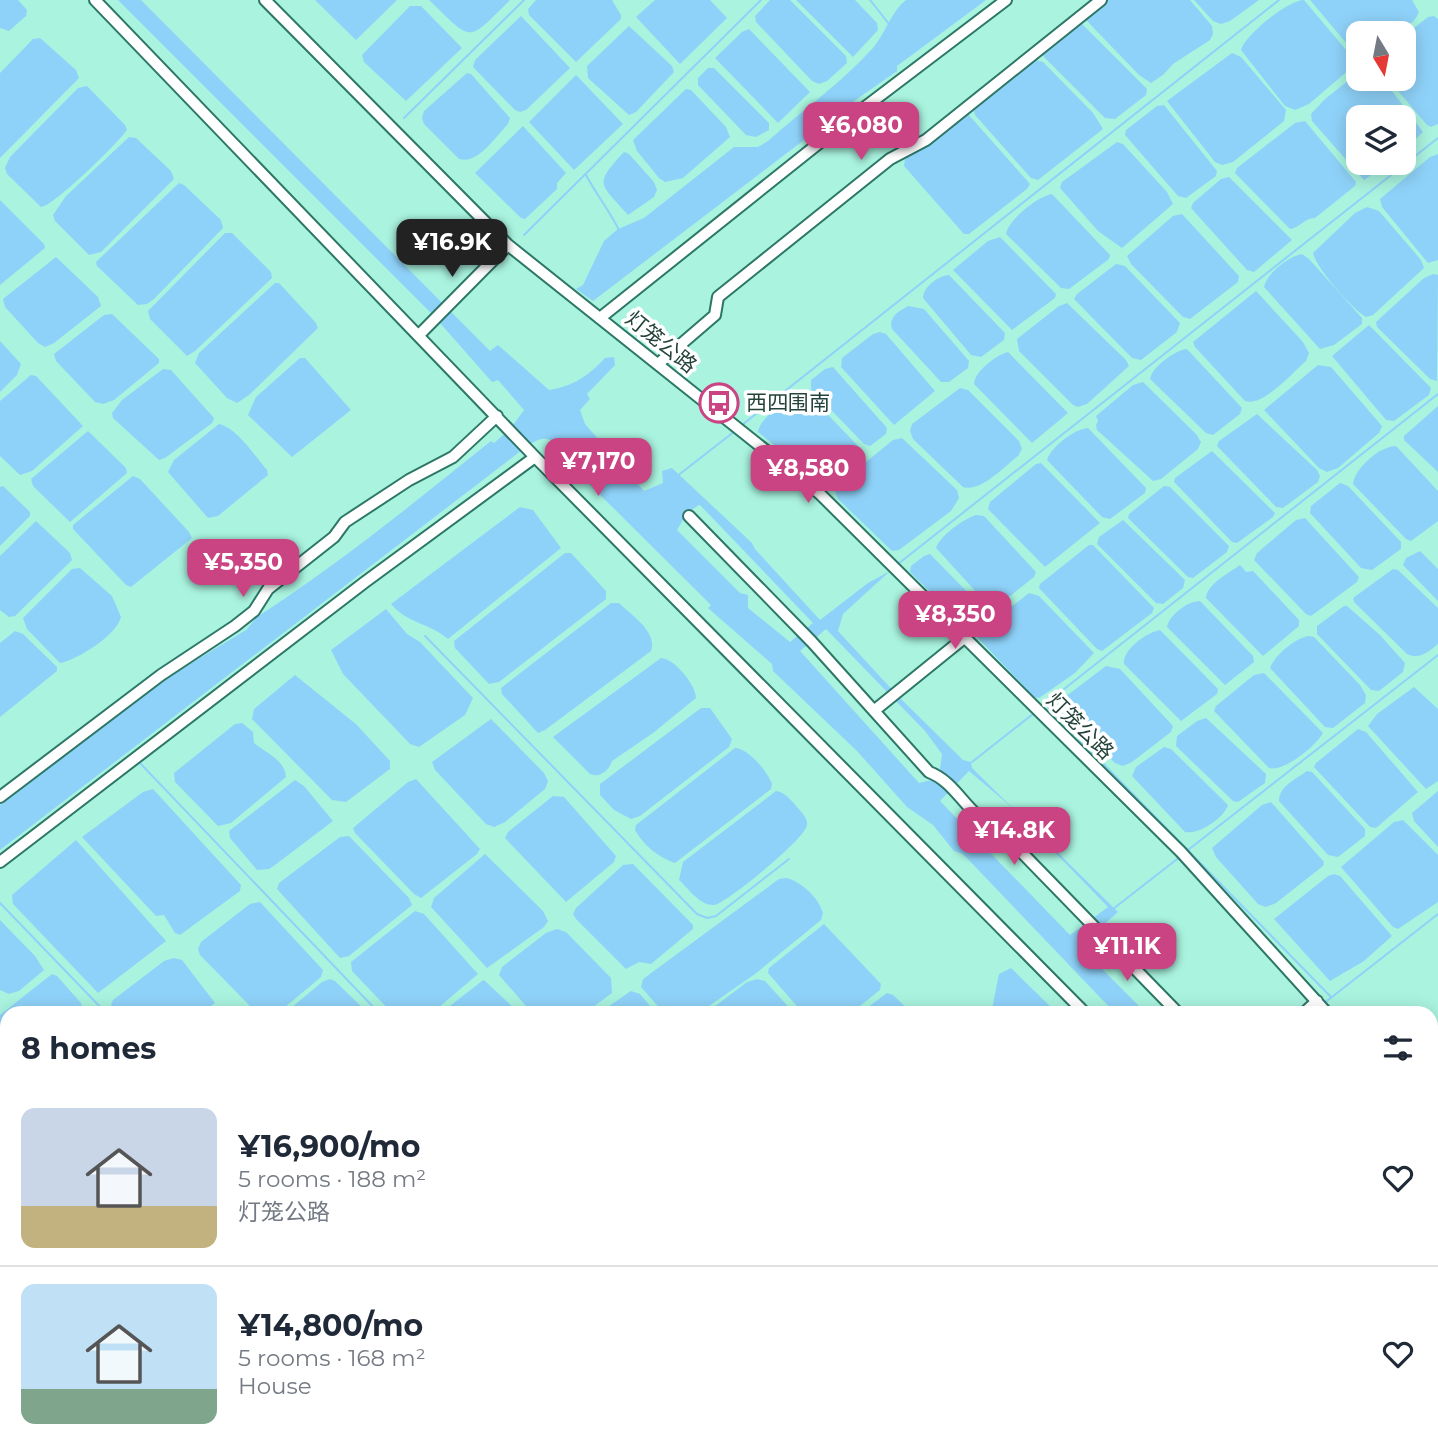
<!DOCTYPE html>
<html lang="en">
<head>
<meta charset="utf-8">
<style>
  :root { --surface:#fff; --page:#f2f2f3; --text:#1f2937; --muted:#747a83; --line:#e0e1e3; --accent:#ca4382 }
  body { margin:0; font-family:Montserrat,"Noto Sans SC",sans-serif; background:var(--page); color:var(--text); height:100vh; display:flex; flex-direction:column; font-size:26px; white-space:nowrap }
  * { box-sizing:border-box; margin:0 }
  p { font-size:23px; color:var(--muted) }
  .icon { flex:none; width:38px; height:38px; fill:none; stroke:currentColor; stroke-width:2; stroke-linecap:round; stroke-linejoin:round }
  .map { position:relative; flex:1; overflow:hidden }
  .drawer { position:absolute; left:0px; top:1006px; width:1438px; height:450px; display:flex; flex-direction:column; background:var(--surface); border-radius:21px 21px 0 0; box-shadow:0 4px 18px #0003 }
  .drawer>* { flex:none }
  .needle { width:46px; rotate:170deg }
  .tools { position:absolute; left:1346px; top:21px; display:grid; gap:14px }
  .tools a { display:grid; place-items:center; width:70px; height:70px; border-radius:14px; background:var(--surface); box-shadow:0 4px 18px #0003; font-size:35px }
  .price { position:absolute; translate:-50% -60px; padding:0 16px; border-radius:14px; background:var(--accent); color:#fff; font-size:23px; line-height:46px; filter:drop-shadow(0 2px 4px #0008) }
  .price::after { content:''; position:absolute; left:50%; top:42px; width:21px; height:16px; margin-left:-10px; background:inherit; clip-path:polygon(0 0,100% 0,50% 100%) }
  .price.current { background:#222; color:#fff }
  ul { padding:0; list-style:none }
  li { display:flex; align-items:center; gap:21px; height:175px; padding:0 21px }
  li+li { border-top:2px solid var(--line) }
  li span { display:grid; place-items:center; flex:none; width:196px; height:140px; border-radius:14px; color:#555 }
  li>.icon { margin-inline-start:auto }
  span .icon { width:84px; height:84px; fill:#fffc; stroke-width:1 }
  li b { font-size:30px }
  h2 { display:flex; justify-content:space-between; align-items:center; height:84px; padding:0 21px; font-size:30px }
  .map>svg:first-child { display:block }
</style>
</head>
<body>
<div class="map">
<svg width="1438" height="1455" viewBox="0 0 1438 1455">
  <rect width="100%" height="100%" fill="#a9f3df"/>
  <path fill="#8fd2f9" fill-rule="evenodd" d="M0 0H18L27 10 26 16 9 31 0 28Z
    M118 0H141L490 351 498 345 549 390C574 386 588 376 605 358L614 357 615 365 587 394 590 399 580 410 585 424 644 491 663 483 662 471 672 468 752 543 755 549 820 620 868 583 890 571 843 614 838 631 898 696 963 760 971 762 972 768 1118 912 1086 940 1088 955 1146 1013H1115L963 854 954 851 933 825 907 807 857 751 773 671 772 664 708 608 711 605 569 464C555 443 551 429 526 447L0 850V805L155 685 246 630 257 617C339 564 415 502 491 441L494 443 510 429 524 410 498 380 492 382 433 315ZM699 505H700L813 623 790 642 748 608V595L740 593 677 530 687 513ZM826 629 925 731 942 754 939 778 919 783 800 651ZM969 771 1008 804 1108 907 1070 935 940 801Z
    M315 0H397L356 40Z
    M429 0H510C466 44 473 42 429 0Z
    M536 0H612L621 15V19L576 62 529 15 528 9Z
    M655 0H710L727 18 680 64 636 17Z
    M770 0H790L846 56 847 63 827 81 819 84 812 81 756 22 755 16Z
    M796 0H855L877 23 878 30 853 57Z
    M906 0H986L897 66V71L840 111 836 127 827 133 817 130 593 301 576 289 583 285 604 241 618 229 644 218 734 147H758L768 141C802 111 842 82 873 48 886 32 891 12 906 0Z
    M1103 0H1190L1212 26 1213 34 1210 40 1173 64 1163 75 1151 83 1139 75 1087 21V18Z
    M1194 0H1259L1230 21 1221 24 1213 21Z
    M1304 0 1357 63 1309 104 1295 110 1285 106 1241 50C1245 35 1288 0 1304 0Z
    M1310 0H1412L1419 12C1409 36 1381 33 1358 33V57Z
    M410 6H421L462 48 406 101 364 62 362 55Z
    M521 16 570 68 526 110 520 112 515 110 473 67 475 60Z
    M1434 16 1438 19V124L1431 127 1427 125 1388 79H1404V36L1428 17Z
    M1081 23 1147 89 1146 95 1115 119 1105 118 1043 56 1042 53 1076 24Z
    M629 26 672 66 674 72 636 112 629 115 588 78 587 66Z
    M749 29 810 92 778 123 715 58 742 32Z
    M40 38 76 70 79 78 0 158V73L33 39Z
    M1232 53 1241 57 1286 110 1284 121 1233 162 1222 165 1215 162 1167 101Z
    M1032 59 1043 62 1093 113 1103 129 1038 180 1031 178 975 115 973 108Z
    M708 68H714L769 123V130L756 137 746 135 698 85V78Z
    M467 73 471 74 510 118 508 124C496 136 478 165 459 159L424 124 422 118 424 111Z
    M1358 73V79H1383L1423 132 1404 150V117H1358V163H1388L1364 180 1312 121 1311 114 1325 99Z
    M576 75 623 124 574 170 529 122Z
    M87 86 125 125 127 130C118 143 54 206 41 207L7 174 5 168 10 157 78 88Z
    M686 89 691 90 726 127 730 137 683 178 665 182 659 178 637 151 633 140Z
    M1164 105 1217 171 1216 176 1186 198 1178 196 1125 135 1126 130 1157 106Z
    M968 114 1030 184 1027 189 969 234H964L904 166 905 159Z
    M1305 121 1356 182 1355 186 1315 218C1304 218 1300 228 1290 229L1235 173 1237 168 1295 123Z
    M523 126 566 173 557 183V189L525 219 521 218 475 173Z
    M129 137 136 138 171 171 174 179 101 252 89 255 55 221 53 215 66 196Z
    M1117 142 1123 144 1167 192 1173 204 1122 248 1098 231 1060 188 1062 182Z
    M624 152 629 154 654 182 657 190 654 197 628 215C600 183 593 185 624 152Z
    M1438 154V260L1428 263 1382 207 1380 199 1430 157Z
    M1229 177 1292 240 1254 272 1247 270 1191 208 1193 203 1221 179Z
    M179 183 184 185 221 220 223 228 154 299 147 304 138 305 97 266 96 262Z
    M1052 194 1110 255 1109 259 1069 289 1061 288 1006 234C1008 220 1038 196 1052 194Z
    M0 200 44 244 45 248 0 285Z
    M1367 207 1379 211 1421 260 1424 268 1373 315 1366 317C1352 309 1316 268 1313 253L1355 213Z
    M1182 214 1239 276 1238 282 1190 319 1183 317 1131 264 1127 256 1173 216Z
    M225 233H232L271 272 272 278 195 351 187 356 150 319 148 311Z
    M1000 237 1056 294 1055 298 1012 330 953 270 988 241Z
    M1302 254 1309 259 1362 318V324L1334 345 1320 349 1264 287C1266 274 1289 256 1302 254Z
    M56 257 98 297 101 306 54 343 45 347 38 343 5 307 3 299Z
    M1116 264 1125 266 1180 323 1177 332 1141 360 1132 358 1074 299 1077 294Z
    M1433 274 1438 275 1437 381 1430 379 1377 327 1376 322 1424 278Z
    M949 275 1005 333 1004 340 981 357 971 355 923 298C923 287 938 276 949 275Z
    M275 283H279L316 323 318 328 249 395 237 403 227 398 195 363 199 353Z
    M1256 291 1303 342 1309 353 1306 361C1292 373 1263 407 1245 401L1195 347 1193 342Z
    M1067 303 1126 360 1129 366 1087 404 1078 407 1073 405 1019 351 1017 339 1059 306Z
    M908 306 924 309 969 361 968 368 949 382H941L892 329C888 317 899 311 908 306Z
    M112 314 159 359V363L114 400 103 404 95 402 56 361 54 354 104 315Z
    M1369 325 1431 388 1429 395 1394 421 1386 420 1332 356Z
    M880 332 886 334 935 391 894 425 841 367 842 358 873 334Z
    M0 341 21 364 17 375 0 392Z
    M1187 349 1242 408 1240 414 1213 435 1206 433 1150 379C1152 367 1175 350 1187 349Z
    M1008 352 1068 413 1032 443 974 384C974 372 996 355 1008 352Z
    M300 358H305L351 410 292 457 248 415 256 397Z
    M1318 365 1331 367 1382 426 1379 433 1338 468 1327 472 1319 468 1264 410Z
    M833 367 887 428 886 434 870 446 864 444 811 389V380L825 369Z
    M163 369 171 370 214 418 212 423 165 458 159 460 113 418 112 413 122 400Z
    M31 375 36 376 83 426 32 471 20 475 0 456V401Z
    M1143 382 1196 434 1201 442 1198 449 1161 479 1153 481 1097 430 1096 425 1098 421 1096 416 1133 385Z
    M960 388 968 390 1019 441 1022 449 1018 456C1005 466 980 493 963 487L913 439 910 431 912 424Z
    M805 391 861 449 859 454 826 481H820L758 432C758 420 793 392 805 391Z
    M1438 406V472L1404 440V436Z
    M1257 414 1317 470 1320 476 1318 482 1283 508 1276 507 1217 446 1219 441Z
    M219 424C237 428 255 456 267 470L268 475 218 516 208 518 168 472 174 460Z
    M1088 428 1146 488 1145 493 1110 519 1102 517 1047 460C1051 447 1074 429 1088 428Z
    M88 431 126 468 127 473 70 522 33 486 31 479Z
    M902 438 957 490 959 498 951 511 899 550 892 551 838 499 834 488 893 440Z
    M1396 446 1438 491V521L1411 541 1406 539 1353 484C1355 468 1380 446 1396 446Z
    M1212 451 1275 513 1273 517 1237 543 1232 542 1174 482 1175 478Z
    M1041 463 1100 523 1045 567 988 509 990 502 1036 464Z
    M133 476 140 479 189 532 192 538 131 587 126 585 73 529V525Z
    M1340 483 1348 486 1401 542V549L1372 570 1361 568 1310 513 1311 506Z
    M3 486 30 512V516L0 546V487Z
    M1164 486 1170 487 1229 546 1227 552 1193 578 1188 577 1128 518 1129 514Z
    M520 507 533 510 561 548 448 639C428 622 408 624 391 604Z
    M976 515 984 516 1036 572 1034 577 996 607 989 606 936 548C940 536 963 519 976 515Z
    M1305 518 1359 577 1357 582 1311 616 1306 614 1254 560 1257 553 1296 520Z
    M1123 520 1185 580 1183 588 1163 604 1156 603 1097 544 1099 537Z
    M36 521 70 553 72 560 15 616 9 617 0 610V556Z
    M1089 545H1093L1154 608 1152 613 1102 651 1097 649 1039 588 1040 584Z
    M1420 551 1438 569V601L1403 565 1406 558Z
    M565 553H571L606 591V599L499 682 489 684 455 648 454 641Z
    M930 554 983 608 982 614 972 624 962 623 910 572 911 566 924 556Z
    M1240 565 1246 572 1253 571 1299 620V626L1263 656 1206 598C1207 584 1229 573 1240 565Z
    M80 568 112 596 121 617C117 635 77 660 60 663L27 629 23 618 72 569Z
    M1393 569 1398 570 1438 608V644C1428 652 1420 660 1407 654L1354 602 1353 598Z
    M1029 593 1039 596 1094 653 1075 673 1039 698 1034 697 978 638 979 632Z
    M1200 601 1253 656 1254 662 1225 685 1167 627C1169 615 1188 601 1200 601Z
    M611 603H619C631 615 658 632 651 651L545 730 538 733 502 694 501 688Z
    M1344 606H1347L1380 635 1405 663 1403 672 1379 691 1371 690 1317 634V626Z
    M386 609 407 634 420 642 473 698 465 715 419 747 410 744 343 674 331 650Z
    M1160 630 1218 689 1217 694 1181 721 1124 664C1122 650 1147 632 1160 630Z
    M15 631 23 634 57 667V671L0 717V643Z
    M1309 636 1314 637 1360 685 1366 695 1365 703 1333 728 1325 727 1270 668C1275 655 1295 638 1309 636Z
    M661 658C675 659 696 685 696 698L653 733 612 761C609 771 599 778 590 774L553 737Z
    M1106 666 1120 669 1173 726 1171 732 1132 762 1123 766 1115 763 1065 714 1062 706 1065 697Z
    M1264 673 1323 733C1316 746 1284 772 1269 768L1214 711 1216 706 1254 675Z
    M295 675 357 725 390 761V769L346 802 332 800 252 719 254 709Z
    M1414 687 1438 709V781L1426 789 1368 726 1377 714Z
    M701 708H710L732 739 729 747 640 816 631 819 614 810 600 795V784Z
    M1206 718 1266 774 1265 783 1238 802 1233 801 1176 746 1177 736 1197 721Z
    M491 719 544 773 548 781 545 789 505 822 494 827 486 824 435 770 432 762Z
    M242 723 253 732 254 743C266 753 285 760 286 777L231 823 218 826 175 782 174 773 235 724Z
    M1358 729 1366 732 1418 792 1376 828 1370 827 1314 767 1316 763Z
    M1164 747 1171 749 1228 805C1224 818 1199 835 1185 832L1132 776 1136 767Z
    M735 748C748 748 768 772 772 784L771 789 675 863C659 858 643 845 635 830L636 825Z
    M1307 771 1312 772 1365 829V836L1338 857 1328 855 1279 801C1279 786 1296 779 1307 771Z
    M416 779 480 849 477 854 421 898 414 894 355 833 353 828 408 782Z
    M295 780 304 786 333 821 275 865 269 869 257 870 230 838 229 831Z
    M153 789 241 885 240 891 180 935 175 933 164 915 156 916 82 837 143 792Z
    M776 791C785 792 791 800 797 807 801 812 808 818 807 825 807 837 726 904 714 905 700 906 688 888 679 880L683 862Z
    M1438 791V847L1414 821 1412 813Z
    M553 796 564 797 616 856 614 862 566 902 505 838 508 832Z
    M1271 802 1324 862 1323 866 1276 903 1266 907 1258 904 1216 857 1212 848 1262 805Z
    M1403 820 1438 855V902L1398 929 1393 927 1341 867 1394 822Z
    M349 836 409 898 412 905 349 956 340 958 277 889 279 883 340 837Z
    M76 840 166 941 98 993 13 904 12 895Z
    M485 854 543 911 548 921 544 927 487 968 431 907 434 898Z
    M633 864 693 925V929L651 964 639 962 626 969 576 919 573 914 576 908 623 865Z
    M1334 874 1340 876 1392 936 1364 961 1330 981 1274 919 1328 876Z
    M786 878C801 881 819 898 823 913L821 920 755 974 699 1013H664L641 987 643 979 779 879Z
    M260 902 323 970 321 977 278 1013H261L252 1008 200 955 198 949 201 942 250 904Z
    M415 911 424 914 478 974 432 1013H392L352 971 351 962Z
    M0 920 35 956 44 970 19 991 9 994 0 990Z
    M824 924 881 984 880 990 851 1013H803L768 973 769 968Z
    M557 929 566 932 611 978 612 993 585 1013H532L499 975 502 967 546 933Z
    M174 958 182 960 215 1003 202 1013H119L111 1005 113 1000 164 961Z
    M1011 968 1057 1013H986L992 1009 999 974Z
    M52 974 57 976 81 1003 83 1011 7 1013V1050L0 1042V1015Z
    M330 979 335 981 368 1013H285L322 982Z
    M757 979 765 981 794 1013H706L747 982Z
    M484 980 519 1013H441L482 981Z
    M631 991 640 994 656 1013H599Z
    M887 993 893 995 912 1013H860Z
    M7 1081V1172L1 1176 0 1086Z
    M145 1449H235L241 1455H150Z
    M267 1449H355L348 1455H273Z
    M688 1449H768L763 1455H680Z
    M1170 1449H1249L1254 1455H1159Z
    M1259 1449H1362L1358 1455H1264Z"/>
  <g fill="none" stroke-linecap="round" stroke-linejoin="round">
    <path stroke="#8fd2f9" stroke-width="2" d="M870 0 889 24
      M404 118 524 0
      M586 175C596 194 609 210 619 230
      M524 235 761 0
      M742 425 1279 0
      M676 477 735 431
      M898 564 1438 138
      M425 636 697 914 707 918 716 916 789 859
      M1046 705 1331 997
      M1040 708 1438 394
      M139 762 379 1013
      M972 762 1033 714
      M1188 850 1438 655
      M0 903 106 1013
      M1113 909 1181 856
      M1323 1004 1438 914
      M94 1013 100 1008
      M255 1449 261 1455
      M529 1449 534 1455"/>
    <g stroke="#2d7766" stroke-width="14">
      <path id="minor" d="M95 0 535 457 1085 1013
        M265 0 508 245 819 493 1181 852 1327 1013
        M600 318 848 120 1006 0
        M419 335 508 245
        M658 364 715 315 718 297 890 159 926 140 1101 0
        M689 516 812 642 929 772C958 783 967 817 996 826L1178 1013
        M875 710 964 638
        M0 797 161 675 235 626 254 611 268 589 334 537 345 522 409 480 453 457 497 416
        M0 862 365 582 535 457
        M1304 1013 1317 1001
        M1432 1059 1438 1054
        M1432 1135 1438 1143
        M1432 1271 1438 1266
        M0 1339 7 1347
        M1432 1359 1438 1365
        M0 1385 7 1392
        M1432 1415 1438 1421
        M61 1449 67 1455
        M106 1449 112 1455
        M928 1455 936 1449
        M1003 1455 1011 1449
        M1153 1455 1165 1449"/>
    </g>
    <use href="#minor" stroke="#fff" stroke-width="10"/>
  </g>
  <defs>
    <g id="bus-ring" transform="scale(2.0125)"><circle r="9.5" fill="#fff" stroke="#ca4382" stroke-width="1.5"/><path d="M-5-6H5V4H4V6H2V4H-2V6H-4V4H-5ZM-3.5-4V0h7V-4ZM-3.5 1.2v1.5H-2V1.2ZM2 1.2v1.5H3.5V1.2Z" fill="#ca4382"/></g>
  </defs>
  <g fill-rule="evenodd">
    <use href="#bus-ring" x="719" y="403"/>
  </g>
  <g text-anchor="middle" stroke-width="7" stroke-linejoin="round" paint-order="stroke">
    <g font-size="21" fill="#24433b" stroke="#fff">
      <text transform="translate(661 342) rotate(39)" y="7">灯笼公路</text>
      <text transform="translate(1080 726) rotate(45)" y="7">灯笼公路</text>
    </g>
    <g font-size="21" fill="#24433b" stroke="#fff" text-anchor="start">
      <text x="746" y="410">西四围南</text>
    </g>
  </g>
</svg>
<div class="tools">
<a><svg class="needle" viewBox="-14 -14 28 28"><path d="M0-13l5 13h-10z" fill="#e53935"/><path d="M0 13l5-13h-10z" fill="#747a83"/></svg></a>
<a><svg class="icon" aria-label="layers" viewBox="0 0 24 24"><path d="M12 4l9 5-9 5-9-5zM3 14l9 5 9-5"/></svg></a>
</div>
<b class="price" style="left:861px;top:162px">¥6,080</b>
<b class="price current" style="left:452px;top:279px">¥16.9K</b>
<b class="price" style="left:598px;top:498px">¥7,170</b>
<b class="price" style="left:808px;top:505px">¥8,580</b>
<b class="price" style="left:243px;top:599px">¥5,350</b>
<b class="price" style="left:955px;top:651px">¥8,350</b>
<b class="price" style="left:1014px;top:867px">¥14.8K</b>
<b class="price" style="left:1127px;top:983px">¥11.1K</b>
<section class="drawer">
<h2>8 homes<svg class="icon" aria-label="filters" viewBox="0 0 24 24"><path d="M4 7h16M4 17h16"/><circle cx="9" cy="7" r="2"/><circle cx="15" cy="17" r="2"/></svg></h2>
<ul>
<li><span style="background:linear-gradient(#c9d6e8 70%,#c2b280 0)"><svg class="icon" aria-label="home" viewBox="0 0 24 24"><path d="M3 11l9-7 9 7M6 9v11h12V9"/></svg></span><div><b>¥16,900/mo</b><p>5 rooms · 188 m²</p><p>灯笼公路</p></div><svg class="icon" aria-label="heart" viewBox="0 0 24 24"><path d="M12 20l-8-8c-3-5 5-10 8-4 3-6 11-1 8 4z"/></svg></li>
<li><span style="background:linear-gradient(#bfe0f5 75%,#7fa58c 0)"><svg class="icon" aria-label="home" viewBox="0 0 24 24"><path d="M3 11l9-7 9 7M6 9v11h12V9"/></svg></span><div><b>¥14,800/mo</b><p>5 rooms · 168 m²</p><p>House</p></div><svg class="icon" aria-label="heart" viewBox="0 0 24 24"><path d="M12 20l-8-8c-3-5 5-10 8-4 3-6 11-1 8 4z"/></svg></li>
</ul>
</section>
</div>
</body>
</html>
